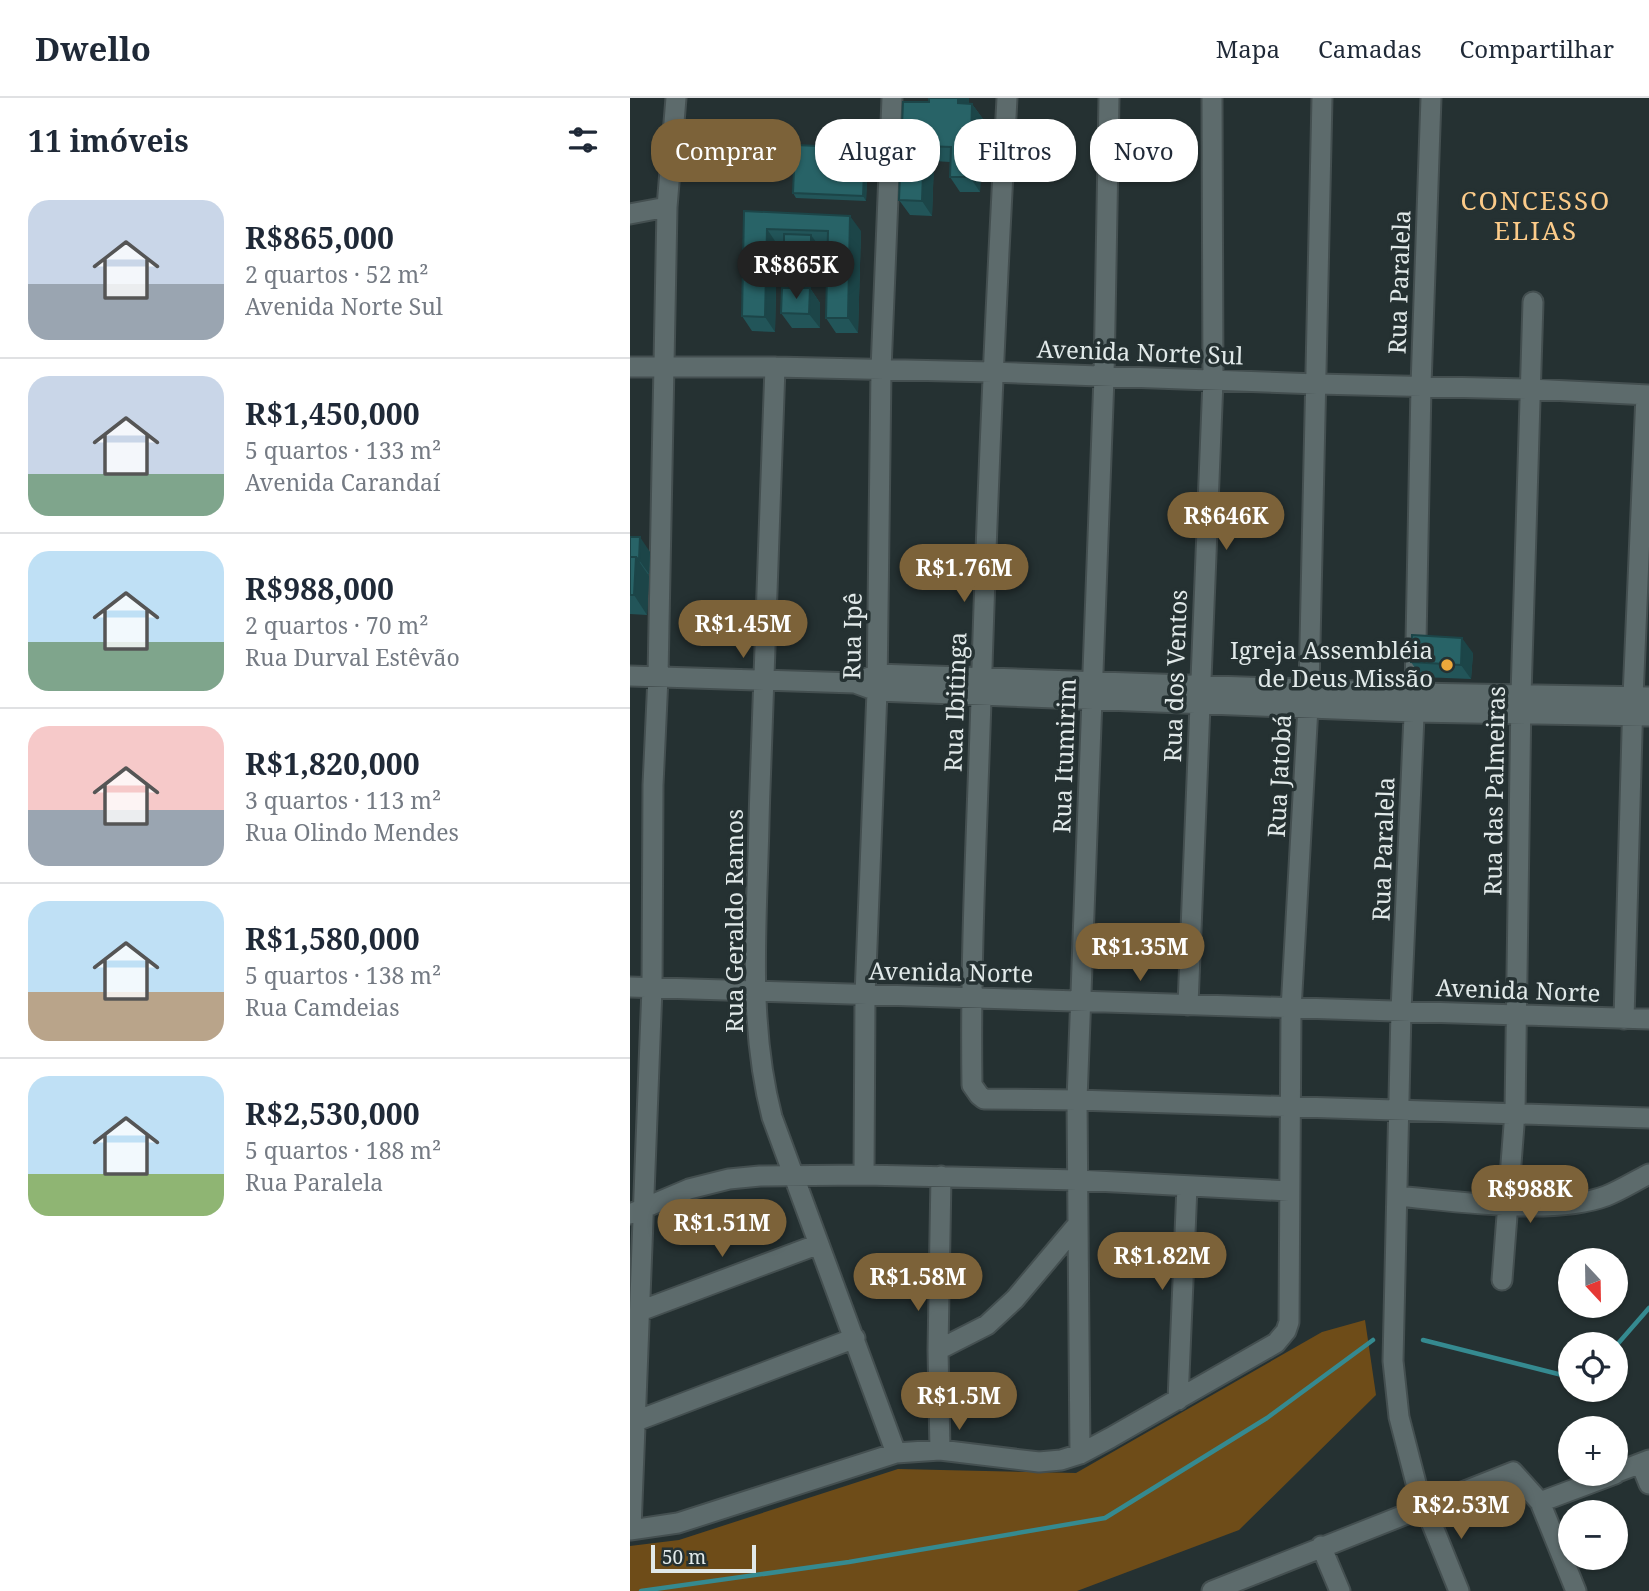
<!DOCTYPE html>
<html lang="pt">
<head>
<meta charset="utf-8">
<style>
  :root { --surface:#fff; --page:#f6f6f7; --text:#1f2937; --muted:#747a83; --line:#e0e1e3; --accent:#7c6239 }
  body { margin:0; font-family:"Noto Serif",serif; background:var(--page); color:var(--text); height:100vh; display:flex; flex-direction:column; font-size:26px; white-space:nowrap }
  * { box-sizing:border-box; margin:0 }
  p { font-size:23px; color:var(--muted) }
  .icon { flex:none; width:38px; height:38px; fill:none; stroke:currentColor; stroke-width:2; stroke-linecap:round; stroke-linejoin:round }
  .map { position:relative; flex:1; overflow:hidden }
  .drawer { display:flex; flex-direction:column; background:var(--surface); width:630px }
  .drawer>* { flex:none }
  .guide { position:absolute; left:21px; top:21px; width:665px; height:63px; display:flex; gap:14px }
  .needle { width:46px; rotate:158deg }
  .controls { position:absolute; left:928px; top:1150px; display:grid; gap:14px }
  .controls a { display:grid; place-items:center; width:70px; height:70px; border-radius:50%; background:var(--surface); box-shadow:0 2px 5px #0004; font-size:35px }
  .scale { position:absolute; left:21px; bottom:18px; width:105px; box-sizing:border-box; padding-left:7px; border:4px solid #e1e9e9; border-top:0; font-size:19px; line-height:24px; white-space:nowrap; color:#e1e9e9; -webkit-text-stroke:5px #253132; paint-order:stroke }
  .price { position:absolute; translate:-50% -60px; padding:0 16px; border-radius:24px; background:var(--accent); color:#fff; font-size:23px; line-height:46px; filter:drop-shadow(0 2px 4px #0008) }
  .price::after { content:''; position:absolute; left:50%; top:42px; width:21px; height:16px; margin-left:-10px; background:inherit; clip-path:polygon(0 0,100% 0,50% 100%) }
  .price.selected { background:#222; color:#fff }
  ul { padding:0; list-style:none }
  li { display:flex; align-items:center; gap:21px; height:175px; padding:0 28px }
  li+li { border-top:2px solid var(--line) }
  li span { display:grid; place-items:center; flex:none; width:196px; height:140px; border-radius:21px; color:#555 }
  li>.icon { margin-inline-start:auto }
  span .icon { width:84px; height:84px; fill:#fffc; stroke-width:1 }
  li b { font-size:30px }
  h2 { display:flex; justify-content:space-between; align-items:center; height:84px; padding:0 28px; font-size:30px }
  .chip { padding:0 24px; border-radius:28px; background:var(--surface); box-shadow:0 2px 5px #0004; font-size:24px; line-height:63px }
  .chip.selected { background:var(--accent); color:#fff }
  header { display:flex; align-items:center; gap:42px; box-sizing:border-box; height:98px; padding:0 35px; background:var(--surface); border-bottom:2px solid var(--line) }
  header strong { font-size:33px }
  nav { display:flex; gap:38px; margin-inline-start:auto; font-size:24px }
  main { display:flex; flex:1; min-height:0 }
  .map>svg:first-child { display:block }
</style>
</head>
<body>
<header>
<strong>Dwello</strong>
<nav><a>Mapa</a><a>Camadas</a><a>Compartilhar</a></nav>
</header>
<main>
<section class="drawer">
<h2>11 imóveis<svg class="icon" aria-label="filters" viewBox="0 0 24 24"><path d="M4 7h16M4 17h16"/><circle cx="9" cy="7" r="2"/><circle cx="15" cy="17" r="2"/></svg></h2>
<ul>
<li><span style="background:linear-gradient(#c9d6e8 60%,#9aa5b1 0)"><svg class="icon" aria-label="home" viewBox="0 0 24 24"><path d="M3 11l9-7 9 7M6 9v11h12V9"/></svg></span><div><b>R$865,000</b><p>2 quartos · 52 m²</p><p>Avenida Norte Sul</p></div></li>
<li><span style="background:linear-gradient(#c9d6e8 70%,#7fa58c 0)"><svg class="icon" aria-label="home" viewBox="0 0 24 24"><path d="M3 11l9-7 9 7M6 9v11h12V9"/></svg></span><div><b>R$1,450,000</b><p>5 quartos · 133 m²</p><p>Avenida Carandaí</p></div></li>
<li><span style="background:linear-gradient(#bfe0f5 65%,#7fa58c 0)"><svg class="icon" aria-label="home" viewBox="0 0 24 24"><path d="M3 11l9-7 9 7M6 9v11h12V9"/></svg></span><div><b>R$988,000</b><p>2 quartos · 70 m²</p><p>Rua Durval Estêvão</p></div></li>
<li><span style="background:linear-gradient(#f6c9c9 60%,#9aa5b1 0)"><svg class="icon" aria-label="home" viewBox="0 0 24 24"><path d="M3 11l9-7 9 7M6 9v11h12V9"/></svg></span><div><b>R$1,820,000</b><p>3 quartos · 113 m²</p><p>Rua Olindo Mendes</p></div></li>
<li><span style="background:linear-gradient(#bfe0f5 65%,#b9a48a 0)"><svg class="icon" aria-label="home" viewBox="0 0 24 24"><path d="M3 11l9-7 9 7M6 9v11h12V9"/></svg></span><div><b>R$1,580,000</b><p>5 quartos · 138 m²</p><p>Rua Camdeias</p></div></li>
<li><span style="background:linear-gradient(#bfe0f5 70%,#8fb573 0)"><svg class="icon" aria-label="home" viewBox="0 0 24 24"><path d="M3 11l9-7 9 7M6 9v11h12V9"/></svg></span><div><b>R$2,530,000</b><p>5 quartos · 188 m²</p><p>Rua Paralela</p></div></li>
</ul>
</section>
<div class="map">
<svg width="1019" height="1493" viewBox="0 0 1019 1493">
  <rect width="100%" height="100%" fill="#253132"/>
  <path fill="#6e4c18" d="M735 1222 746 1297 609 1432 447 1493H0V1448L49 1442 268 1371 446 1375 692 1234Z"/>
  <path fill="#358a90" d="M123 36 144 37 141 78 121 77Z"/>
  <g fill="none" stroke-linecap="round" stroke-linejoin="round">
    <path stroke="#358a90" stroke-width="4.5" d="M793 1242 940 1279
      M985 1249 1019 1210
      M11 1493 219 1464 475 1420 637 1320 743 1242"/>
    <g stroke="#444f50" stroke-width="23">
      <path id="minor" d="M377 0C366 200 357 401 351 602 347 730 340 858 342 987L349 997 354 1001 447 1002 1019 1020
        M801 0 791 288 785 595 771 913 763 1263 769 1319 787 1389 829 1493
        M0 116 37 109
        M0 269H145L362 274 687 286 900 291 1019 297
        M145 269C139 420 133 572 129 724 127 822 117 923 142 1019L266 1355
        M0 578 225 585 247 593 784 614 1019 618
        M237 580 247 576 785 595 1019 599
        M0 889 1019 921
        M558 907 583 282 582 0
        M994 921 1003 599 1016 297
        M234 1077 235 898 247 593 251 272 262 0
        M767 1098C824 1103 923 1118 976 1098 991 1092 1005 1083 1019 1076
        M0 1116 59 1091 99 1081 130 1078 234 1077 447 1082 659 1093
        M448 1126 450 1356
        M872 1182 885 1014 891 597 903 204
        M10 1213 189 1146
        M308 1252 357 1227 385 1201 448 1126 447 1002 474 279 479 0
        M548 1302 557 1088
        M6 1323 225 1240
        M310 1352 308 1252 311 1078
        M1011 1366 1019 1386
        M985 1375 1019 1362
        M910 1404 946 1493
        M1 1431 22 890 23 687 28 579 37 109 46 0
        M0 1432 48 1425 266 1355 310 1352 409 1364 431 1362 450 1356 480 1340 646 1245 656 1233 659 1224 661 912 679 591 692 0
        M691 1448 710 1493
        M582 1493 883 1374 910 1404 985 1376"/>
    </g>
    <use href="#minor" stroke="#5d6b6c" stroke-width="19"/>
  </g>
  <path fill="#225559" d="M299 0H339V6H342L353 21 350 94H330L320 79V64L304 63 302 118 280 117 269 102 299 4Z
    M235 50 238 55 236 103 166 100 163 95Z
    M114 113 231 133 228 235H206L196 220 197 148 188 147 191 151V186H164L154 171V146H147L145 234 122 233 112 218Z
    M180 190 190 205V230H162L151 215Z
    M0 439 20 454 19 476H18L19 478 17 517 0 516Z
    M843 555 841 581 791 579 781 564Z"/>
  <path fill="#1c4548" d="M328 0H339V20L328 5Z
    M342 6 353 21 350 94 340 79Z
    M294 48 304 63 302 118 292 103Z
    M235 50 238 55 236 103 233 98Z
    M220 118 231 133 228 235 218 220Z
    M137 131 147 146 145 234 135 219Z
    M181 137 191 151V186L181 171Z
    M180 190 190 205V230L179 216Z
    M10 439 20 454 19 476 9 462Z
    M6 459 19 478 17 517 4 497Z
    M832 540 843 555 841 581 831 567Z"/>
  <path fill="#286367" stroke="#1c4548" stroke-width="2" d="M299 0H328V5L342 6 340 79H320L321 49 294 48 292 103 269 102 273 4H299Z
    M165 47 235 50 233 98 163 95Z
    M114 113 220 118 218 220H196L198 133 137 131 135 219 112 218Z
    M154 136 181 137V171H154Z
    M152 190H180L179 216 151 215Z
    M0 439H10L9 462 6 459H0Z
    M0 459H6L4 497H0Z
    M782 537 832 540 831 567 781 564Z"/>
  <circle fill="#eda83b" stroke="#253132" stroke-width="2.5" cx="817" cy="567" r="7"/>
  <g text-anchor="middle" stroke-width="7" stroke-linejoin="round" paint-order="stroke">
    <g font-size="24" fill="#e1e9e9" stroke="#253132">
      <text transform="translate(770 184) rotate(-88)" y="8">Rua Paralela</text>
      <text transform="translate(510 255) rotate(2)" y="8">Avenida Norte Sul</text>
      <text transform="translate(223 538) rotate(-89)" y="8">Rua Ipê</text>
      <text transform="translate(546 578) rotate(-88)" y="8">Rua dos Ventos</text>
      <text transform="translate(326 604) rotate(-88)" y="8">Rua Ibitinga</text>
      <text transform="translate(435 658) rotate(-88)" y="8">Rua Itumirim</text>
      <text transform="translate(650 678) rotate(-87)" y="8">Rua Jatobá</text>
      <text transform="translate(865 693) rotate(-89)" y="8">Rua das Palmeiras</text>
      <text transform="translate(754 751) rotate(-88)" y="8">Rua Paralela</text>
      <text transform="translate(105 823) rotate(-90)" y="8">Rua Geraldo Ramos</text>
      <text transform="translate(321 875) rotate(1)" y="8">Avenida Norte</text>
      <text transform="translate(888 893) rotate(2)" y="8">Avenida Norte</text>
    </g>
    <g font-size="24" fill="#e1e9e9" stroke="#253132" text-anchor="end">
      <text x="803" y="561">Igreja Assembléia<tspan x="803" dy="28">de Deus Missão</tspan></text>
    </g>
    <g font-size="26" letter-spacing="2" fill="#fccb89" stroke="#253132">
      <text x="906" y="112">CONCESSO<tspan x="906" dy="30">ELIAS</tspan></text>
    </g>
  </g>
</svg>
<div class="controls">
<a><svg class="needle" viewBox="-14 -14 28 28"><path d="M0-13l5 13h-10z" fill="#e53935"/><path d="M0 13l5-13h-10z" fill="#747a83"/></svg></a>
<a><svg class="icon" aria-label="locate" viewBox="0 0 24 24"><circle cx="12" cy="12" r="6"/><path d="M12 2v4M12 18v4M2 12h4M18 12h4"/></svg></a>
<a>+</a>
<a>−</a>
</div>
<div class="scale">50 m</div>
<b class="price selected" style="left:166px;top:203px">R$865K</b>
<b class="price" style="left:596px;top:454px">R$646K</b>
<b class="price" style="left:334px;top:506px">R$1.76M</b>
<b class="price" style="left:113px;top:562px">R$1.45M</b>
<b class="price" style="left:510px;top:885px">R$1.35M</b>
<b class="price" style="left:900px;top:1127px">R$988K</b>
<b class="price" style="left:92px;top:1161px">R$1.51M</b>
<b class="price" style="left:532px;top:1194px">R$1.82M</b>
<b class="price" style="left:288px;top:1215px">R$1.58M</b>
<b class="price" style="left:329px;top:1334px">R$1.5M</b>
<b class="price" style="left:831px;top:1443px">R$2.53M</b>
<div class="guide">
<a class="chip selected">Comprar</a>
<a class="chip">Alugar</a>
<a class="chip">Filtros</a>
<a class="chip">Novo</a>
</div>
</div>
</main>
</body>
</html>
